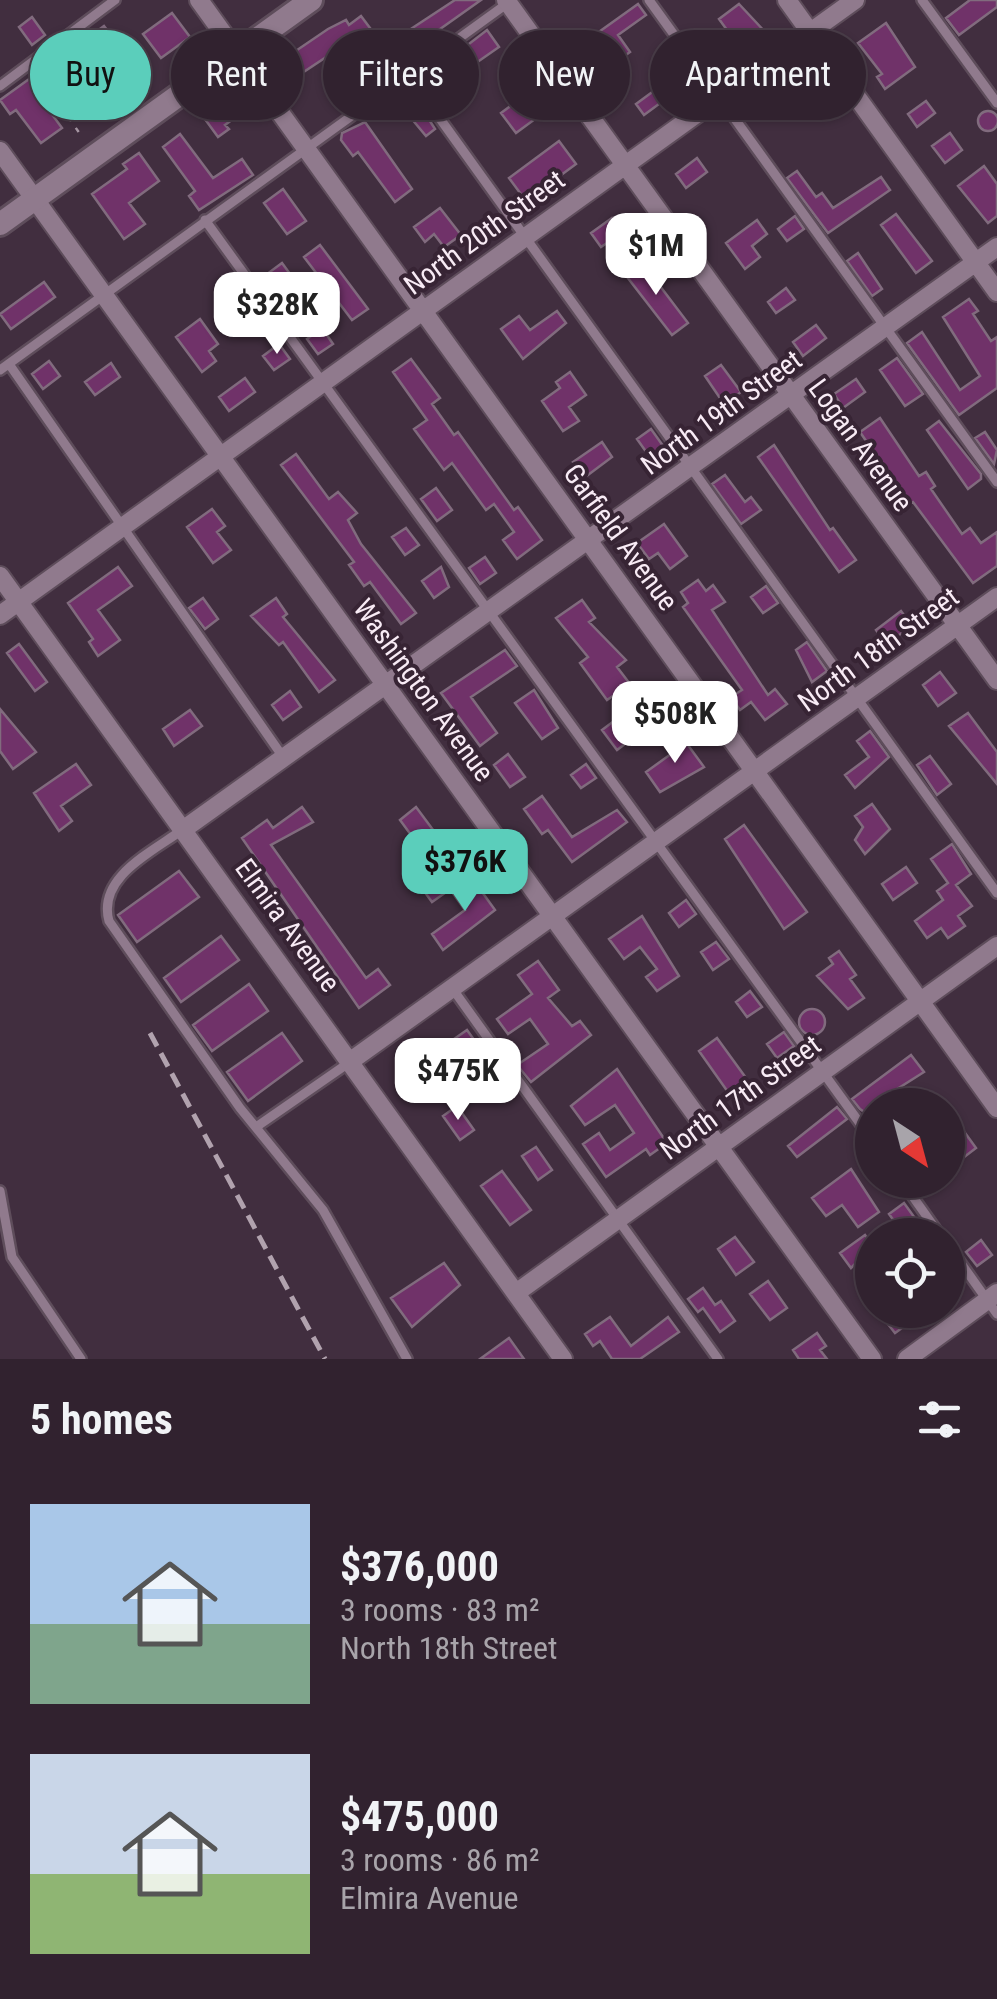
<!DOCTYPE html>
<html lang="en">
<head>
<meta charset="utf-8">
<style>
  :root { --surface:#31222f; --page:#392a37; --text:#f1f3f6; --muted:#a8a4aa; --line:#4c3f4b; --accent:#5bcebb }
  body { margin:0; font-family:"Roboto Condensed",sans-serif; background:var(--page); color:var(--text); height:100vh; display:flex; flex-direction:column; font-size:38px; white-space:nowrap }
  * { box-sizing:border-box; margin:0 }
  p { font-size:32px; color:var(--muted) }
  .icon { flex:none; width:55px; height:55px; fill:none; stroke:currentColor; stroke-width:2; stroke-linecap:round; stroke-linejoin:round }
  .map { position:relative; height:1359px; overflow:hidden }
  .details { display:flex; flex-direction:column; background:var(--surface); flex:1 }
  .details>* { flex:none }
  .banner { position:absolute; left:30px; top:30px; width:938px; height:90px; display:flex; gap:20px }
  .needle { width:65px; rotate:144deg }
  .buttons { position:absolute; left:855px; top:1088px; display:grid; gap:20px }
  .buttons a { display:grid; place-items:center; width:110px; height:110px; border-radius:50%; background:var(--surface); box-shadow:0 2px 8px #0004,0 0 0 2px var(--line); font-size:50px }
  .price { position:absolute; translate:-50% -85px; padding:0 22px; border-radius:20px; background:#fff; color:#222; font-size:32px; line-height:65px; filter:drop-shadow(0 2px 5px #0008) }
  .price::after { content:''; position:absolute; left:50%; top:60px; width:30px; height:22px; margin-left:-15px; background:inherit; clip-path:polygon(0 0,100% 0,50% 100%) }
  .price.current { background:var(--accent); color:#111 }
  ul { padding:0; list-style:none }
  li { display:flex; align-items:center; gap:30px; height:250px; padding:0 30px }
  li span { display:grid; place-items:center; flex:none; width:280px; height:200px; border-radius:0px; color:#555 }
  li>.icon { margin-inline-start:auto }
  span .icon { width:120px; height:120px; fill:#fffc; stroke-width:1 }
  li b { font-size:42px }
  h2 { display:flex; justify-content:space-between; align-items:center; height:120px; padding:0 30px; font-size:42px }
  .pill { padding:0 35px; border-radius:45px; background:var(--surface); box-shadow:0 2px 8px #0004,0 0 0 2px var(--line); font-size:35px; line-height:90px }
  .pill.current { background:var(--accent); color:#111 }
  .map>svg:first-child { display:block }
</style>
</head>
<body>
<div class="map">
<svg width="997" height="1359" viewBox="0 0 997 1359">
  <rect width="100%" height="100%" fill="#412e3f"/>
  <path fill="#703269" stroke="#816b7e" stroke-width="2.5" d="M455 0H481L402 56 391 42Z
    M970 0H997V7L959 35 946 18Z
    M638 4 646 15 618 35 630 52 604 71 582 44Z
    M739 4 767 34 732 59 725 48 735 41 719 19Z
    M172 13 190 37 161 58 143 34Z
    M361 16 379 40 364 51 355 38 290 81 278 63 328 29 346 20 349 25Z
    M32 17 45 35 32 45 19 27Z
    M886 23 915 67 885 89 877 77 882 74 858 43Z
    M104 26 143 76 133 84 93 34Z
    M487 30 499 47 476 63 465 47Z
    M68 51 105 97 83 114 57 79 37 94 62 128 41 143 16 110 10 114 0 100Z
    M356 69 367 83 346 99 335 84Z
    M789 74 797 85 772 103 764 92Z
    M655 90 663 101 644 115 636 104Z
    M243 95 251 106 225 125 229 129 218 137 202 115 213 107 218 114Z
    M414 96 435 129 426 136 401 106Z
    M520 99 535 119 516 133 501 113Z
    M926 101 935 113 917 127 908 114Z
    M978 121a10 10 0 1 1 20 0a10 10 0 1 1-20 0Z
    M365 122 412 189 395 202 358 152 353 156 341 140 342 133Z
    M950 133 962 150 945 163 932 146Z
    M180 134 213 178 242 159 253 175 199 210 189 196 195 191 163 147Z
    M559 141 576 164 526 201 509 178Z
    M139 153 159 181 129 203 145 224 124 239 92 194 127 169 123 164Z
    M697 158 707 172 686 188 676 174Z
    M984 166 997 184V216L988 223 958 186Z
    M797 171 816 197 822 193 833 208 881 177 890 190 828 233 787 178Z
    M283 189 306 221 287 234 264 203Z
    M440 208 461 235 444 247 434 234 425 242 414 227Z
    M896 214 932 261 916 273 881 225Z
    M795 216 804 229 787 241 778 229Z
    M612 218 623 232 601 247 591 233Z
    M757 220 767 234 752 246 760 257 745 269 726 243Z
    M320 245 368 309 352 320 304 257Z
    M858 253 882 289 872 296 847 261Z
    M641 261 688 323 672 335 624 273Z
    M282 263 293 278 273 292 263 277Z
    M44 282 55 297 11 329 0 314Z
    M241 284 266 321 251 332 220 299Z
    M786 288 795 300 776 313 768 302Z
    M969 299 978 311 973 314 991 341 997 337V388L959 415 907 343 922 332 960 390 980 376 943 317Z
    M557 311 566 323 523 359 501 329 519 316 530 330Z
    M200 319 218 344 209 351 216 361 202 372 176 337Z
    M816 325 826 338 803 356 793 342Z
    M322 328 333 344 318 354 307 339Z
    M279 344 290 359 274 370 263 356Z
    M897 358 923 394 905 406 880 370Z
    M411 359 440 398 432 404 454 435 458 432 514 510 518 507 542 540 517 559 503 540 514 532 494 504 486 510 452 463 444 470 414 429 427 420 393 372Z
    M49 361 60 376 43 389 32 374Z
    M111 363 120 377 95 395 85 382Z
    M721 365 741 392 724 404 705 376Z
    M570 372 586 395 569 407 579 421 563 431 542 401 560 388 556 382Z
    M245 378 255 392 229 411 219 397Z
    M856 379 865 392 843 408 834 394Z
    M880 418 919 476 926 472 935 486 931 489 962 534 970 528 981 543 997 532V566L973 583 913 502 909 504 860 432Z
    M939 421 981 474V479L968 489 927 430Z
    M651 429 666 450 652 460 637 439Z
    M985 432 997 450 994 464 975 438Z
    M602 442 612 457 584 478 573 462Z
    M774 445 830 530 833 528 856 560 839 572 758 457Z
    M296 454 329 499 338 492 357 513 348 520 361 544 416 613 401 624 370 582 364 586 349 565 354 562 281 465Z
    M725 475 745 502 751 497 761 510 741 524 712 484Z
    M436 488 452 510 437 521 421 499Z
    M212 509 225 526 217 532 231 550 213 563 187 527Z
    M664 524 687 556 670 569 658 553 649 559 637 543Z
    M406 528 419 545 405 555 392 537Z
    M485 557 496 573 480 584 469 568Z
    M118 567 132 586 98 610 120 640 98 656 89 642 93 639 68 603Z
    M441 567 449 587 434 598 422 581Z
    M698 580 706 591 713 585 725 602 712 610 768 695 775 689 787 704 765 720 751 702 740 710 731 697 742 690 683 607 688 603 681 592Z
    M766 586 778 603 763 613 751 597Z
    M203 598 218 619 205 629 189 608Z
    M276 598 287 614 283 617 335 680 319 692 283 642 279 645 251 616Z
    M582 600 595 618 589 622 626 660 617 667 630 684 607 700 580 663 588 657 556 618Z
    M901 611 912 626 886 644 876 630Z
    M807 642 827 671 812 682 796 650Z
    M19 644 47 682 35 691 7 653Z
    M505 650 517 666 471 697 497 733 480 746 441 693Z
    M940 672 956 693 938 706 923 685Z
    M534 690 558 728 542 739 515 703Z
    M290 691 301 707 283 720 272 705Z
    M0 709 36 752 13 769 0 751Z
    M190 710 202 726 174 746 163 729Z
    M626 712 641 732 617 750 602 730Z
    M968 713 997 752V784L949 726Z
    M870 731 889 757 855 788 845 775 869 757 857 741Z
    M682 737 704 767 660 792 646 772 671 754 667 748Z
    M508 754 525 777 510 787 494 765Z
    M930 756 951 784 937 795 917 765Z
    M76 764 91 785 61 806 72 821 59 831 34 793Z
    M586 764 596 778 581 788 571 775Z
    M542 796 572 837 617 810 627 822 572 862 548 830 542 834 524 809Z
    M872 804 890 829 865 854 855 840 863 827 855 816Z
    M302 807 313 822 271 845 366 978 378 969 390 985 359 1008 242 838 267 820 273 828Z
    M416 807 445 846 428 858 400 820Z
    M744 825 807 912 784 929 725 839Z
    M952 844 971 874 956 885 972 906 958 916 965 926 948 938 941 928 927 938 915 921 943 900 937 891 948 883 931 859Z
    M906 867 917 883 893 900 882 884Z
    M179 871 199 897 137 942 118 915Z
    M441 872 452 888 432 902 421 887Z
    M472 878 495 910 443 950 432 934 465 910 452 892Z
    M686 900 696 914 679 927 669 913Z
    M642 916 679 976 657 991 646 977 657 969 640 947 624 959 609 939Z
    M221 936 239 960 181 1002 164 978Z
    M716 942 729 959 713 970 701 952Z
    M839 951 856 975 850 979 864 998 848 1009 817 976 833 964 829 958Z
    M538 961 559 990 548 998 572 1026 580 1021 591 1035 531 1082 517 1065 548 1044 530 1019 508 1034 497 1019 532 994 518 975Z
    M249 984 268 1011 212 1051 193 1025Z
    M750 991 762 1007 747 1017 736 1002Z
    M799 1022a13 13 0 1 1 26 0a13 13 0 1 1-26 0Z
    M467 1030 477 1044 416 1084 403 1066 440 1040 444 1046Z
    M784 1032 794 1046 777 1058 767 1044Z
    M282 1033 302 1061 248 1101 227 1072Z
    M717 1038 754 1089 735 1102 699 1051Z
    M911 1055 924 1072 872 1105 867 1114 860 1109 852 1099Z
    M617 1069 667 1143 650 1155 646 1149 606 1177 583 1144 599 1133 610 1150 634 1133 615 1105 585 1125 571 1106Z
    M496 1070 512 1086 494 1098 482 1081Z
    M457 1106 474 1130 460 1140 443 1116Z
    M837 1107 847 1119 797 1157 788 1146Z
    M955 1119 976 1148 959 1161 948 1145V1124Z
    M536 1147 552 1170 538 1180 522 1156Z
    M851 1169 879 1212 858 1227 842 1205 826 1216 812 1198Z
    M502 1171 531 1210 510 1225 481 1186Z
    M904 1203 917 1221 902 1232 889 1214Z
    M865 1235 872 1245 866 1256 872 1265 863 1272 856 1263 851 1268 840 1253Z
    M735 1237 754 1262 736 1275 718 1249Z
    M981 1240 992 1255 977 1266 966 1252Z
    M444 1263 460 1285 412 1327 391 1298Z
    M768 1281 787 1308 770 1320 750 1294Z
    M703 1288 715 1305 721 1301 735 1321 720 1332 703 1308 698 1312 688 1299Z
    M896 1310H927L895 1333 884 1319Z
    M610 1317 631 1346 668 1317 679 1332 640 1359H612L600 1341 593 1346 585 1334Z
    M817 1333 826 1346 820 1350 827 1359H799L793 1350Z
    M509 1338 524 1359H480Z"/>
  <g fill="none" stroke-linecap="round" stroke-linejoin="round">
    <g stroke="#5e4d5b" stroke-width="14">
      <path id="service" d="M649 0 997 482
        M922 0 997 103
        M410 77 997 893
        M0 86 115 0
        M205 220 872 1140
        M9 364 283 757
        M0 370 508 3
        M182 830C152 852 97 877 109 921L240 1108 323 1210 407 1359
        M452 988 718 1359
        M256 1127 350 1062
        M901 1180 940 1235
        M0 1191 12 1257 81 1359
        M948 1245 997 1314"/>
    </g>
    <g stroke="#5e4d5b" stroke-width="22">
      <path id="minor" d="M199 0 997 1108
        M506 0 997 680
        M787 0 997 292
        M0 151 872 1359
        M0 576 563 1359
        M0 615 855 0
        M184 829 997 247
        M352 1060 997 597
        M516 1293 997 946
        M907 1359 997 1293"/>
    </g>
    <g stroke="#5e4d5b" stroke-width="28">
      <path id="tertiary" d="M0 224 311 0"/>
    </g>
    <path stroke="#a595a2" stroke-width="2.5" stroke-dasharray="5 8" stroke-linecap="butt" d="M38 75 83 138
      M52 114 72 99"/>
    <use href="#service" stroke="#907a8d" stroke-width="9"/>
    <use href="#minor" stroke="#907a8d" stroke-width="18"/>
    <use href="#tertiary" stroke="#907a8d" stroke-width="22"/>
    <path stroke="#b1a2ae" stroke-width="5" stroke-dasharray="15 8" stroke-linecap="butt" d="M150 1033 325 1359"/>
  </g>
  <g text-anchor="middle" stroke-width="8" stroke-linejoin="round" paint-order="stroke">
    <g font-size="28" fill="#f8ebf5" stroke="#372434">
      <text transform="translate(484 232) rotate(-36)" y="10">North 20th Street</text>
      <text transform="translate(721 412) rotate(-36)" y="10">North 19th Street</text>
      <text transform="translate(861 445) rotate(54)" y="10">Logan Avenue</text>
      <text transform="translate(621 537) rotate(54)" y="10">Garfield Avenue</text>
      <text transform="translate(878 649) rotate(-36)" y="10">North 18th Street</text>
      <text transform="translate(424 690) rotate(54)" y="10">Washington Avenue</text>
      <text transform="translate(288 925) rotate(54)" y="10">Elmira Avenue</text>
      <text transform="translate(740 1097) rotate(-36)" y="10">North 17th Street</text>
    </g>
  </g>
</svg>
<div class="buttons">
<a><svg class="needle" viewBox="-14 -14 28 28"><path d="M0-13l5 13h-10z" fill="#e53935"/><path d="M0 13l5-13h-10z" fill="#a8a4aa"/></svg></a>
<a><svg class="icon" aria-label="locate" viewBox="0 0 24 24"><circle cx="12" cy="12" r="6"/><path d="M12 2v4M12 18v4M2 12h4M18 12h4"/></svg></a>
</div>
<b class="price" style="left:656px;top:298px">$1M</b>
<b class="price" style="left:277px;top:357px">$328K</b>
<b class="price" style="left:675px;top:766px">$508K</b>
<b class="price current" style="left:465px;top:914px">$376K</b>
<b class="price" style="left:458px;top:1123px">$475K</b>
<div class="banner">
<a class="pill current">Buy</a>
<a class="pill">Rent</a>
<a class="pill">Filters</a>
<a class="pill">New</a>
<a class="pill">Apartment</a>
</div>
</div>
<section class="details">
<h2>5 homes<svg class="icon" aria-label="filters" viewBox="0 0 24 24"><path d="M4 7h16M4 17h16"/><circle cx="9" cy="7" r="2"/><circle cx="15" cy="17" r="2"/></svg></h2>
<ul>
<li><span style="background:linear-gradient(#a9c7e8 60%,#7fa58c 0)"><svg class="icon" aria-label="home" viewBox="0 0 24 24"><path d="M3 11l9-7 9 7M6 9v11h12V9"/></svg></span><div><b>$376,000</b><p>3 rooms · 83 m²</p><p>North 18th Street</p></div></li>
<li><span style="background:linear-gradient(#c9d6e8 60%,#8fb573 0)"><svg class="icon" aria-label="home" viewBox="0 0 24 24"><path d="M3 11l9-7 9 7M6 9v11h12V9"/></svg></span><div><b>$475,000</b><p>3 rooms · 86 m²</p><p>Elmira Avenue</p></div></li>
</ul>
</section>
</body>
</html>
